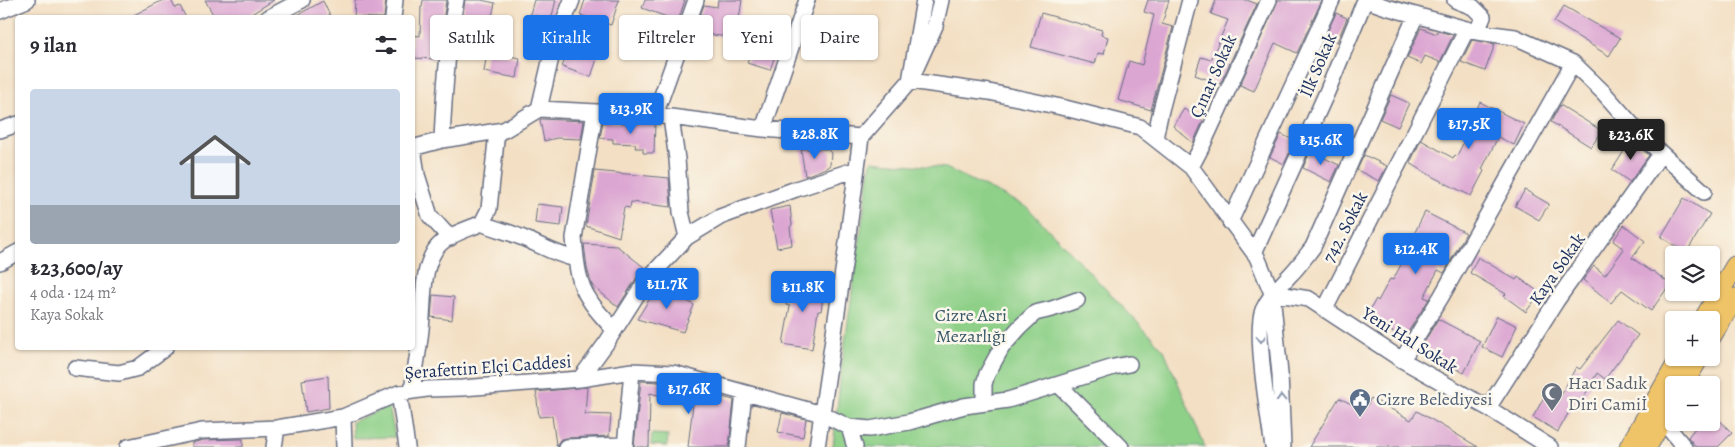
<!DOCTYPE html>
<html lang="tr">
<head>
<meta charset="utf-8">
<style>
  :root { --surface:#fff; --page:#f7f7f7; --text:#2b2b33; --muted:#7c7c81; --accent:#1a73e8 }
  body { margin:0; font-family:Alegreya,serif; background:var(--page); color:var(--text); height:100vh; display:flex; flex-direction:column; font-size:19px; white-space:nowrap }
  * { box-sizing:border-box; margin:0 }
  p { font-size:16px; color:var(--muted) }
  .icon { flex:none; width:28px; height:28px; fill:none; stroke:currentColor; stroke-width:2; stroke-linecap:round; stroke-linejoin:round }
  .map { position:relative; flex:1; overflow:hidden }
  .sheet { position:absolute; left:15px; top:15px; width:400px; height:335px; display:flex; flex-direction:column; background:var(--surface); border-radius:5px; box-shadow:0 1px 4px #0004 }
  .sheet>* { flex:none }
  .top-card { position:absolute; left:430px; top:15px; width:475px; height:45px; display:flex; gap:10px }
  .controls { position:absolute; left:1665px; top:246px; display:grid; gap:10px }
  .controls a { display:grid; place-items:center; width:55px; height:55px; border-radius:5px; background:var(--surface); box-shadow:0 1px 4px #0004; font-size:25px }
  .price { position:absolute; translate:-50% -42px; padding:0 11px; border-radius:5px; background:var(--accent); color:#fff; font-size:16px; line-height:32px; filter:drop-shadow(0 1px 2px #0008) }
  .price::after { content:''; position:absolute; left:50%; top:30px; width:15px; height:11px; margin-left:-8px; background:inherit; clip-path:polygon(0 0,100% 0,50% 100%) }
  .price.current { background:#222; color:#fff }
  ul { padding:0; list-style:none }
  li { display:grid; align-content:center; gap:10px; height:265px; padding:0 15px }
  li span { display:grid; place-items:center; height:155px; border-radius:5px; color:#555 }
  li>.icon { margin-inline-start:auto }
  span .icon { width:90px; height:90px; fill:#fffc; stroke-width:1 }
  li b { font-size:21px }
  h2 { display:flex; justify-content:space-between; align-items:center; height:60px; padding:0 15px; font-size:21px }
  .tag { padding:0 18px; border-radius:5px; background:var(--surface); box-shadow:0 1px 4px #0004; font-size:18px; line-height:45px }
  .tag.current { background:var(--accent); color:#fff }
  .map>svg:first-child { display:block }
</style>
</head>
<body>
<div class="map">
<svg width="1735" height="447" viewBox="0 0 1735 447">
  <rect width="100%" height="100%" fill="#fbf7ec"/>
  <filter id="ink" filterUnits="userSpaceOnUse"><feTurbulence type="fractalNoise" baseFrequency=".02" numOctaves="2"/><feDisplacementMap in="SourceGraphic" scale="10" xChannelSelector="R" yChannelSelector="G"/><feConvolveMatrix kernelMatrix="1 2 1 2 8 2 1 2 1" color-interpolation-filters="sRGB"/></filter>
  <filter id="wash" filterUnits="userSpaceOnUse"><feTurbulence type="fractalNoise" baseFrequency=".0096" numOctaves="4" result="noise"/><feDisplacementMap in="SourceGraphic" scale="20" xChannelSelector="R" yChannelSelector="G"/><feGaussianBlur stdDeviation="1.12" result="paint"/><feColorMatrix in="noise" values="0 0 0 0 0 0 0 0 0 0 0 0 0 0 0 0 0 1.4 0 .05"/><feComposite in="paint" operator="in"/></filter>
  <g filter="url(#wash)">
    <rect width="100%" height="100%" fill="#f3dfc3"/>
    <path fill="#8ed088" stroke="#548073" d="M871 161 946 168 1027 207 1164 350 1205 447H833L842 363Z
      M389 406 395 437 353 438 352 422Z
      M652 434 668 435 667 446 651 445Z"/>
    <g id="blocks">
      <path fill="#dca6d2" d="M163 0H171L175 8 180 6 186 18H128Z
        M205 0H274L245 18H215Z
        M355 0H386L384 18 354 17Z
        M423 0H446L438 59 412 58V35L420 36 421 7H422Z
        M465 0H481L495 3 490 26 462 21Z
        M534 0H556L551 20 530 14Z
        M585 0H619L611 25 580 15Z
        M645 0H685L678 21 642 8Z
        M718 0H742L736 38 697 33 698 21 704 5 717 7Z
        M1148 0H1169L1162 24 1173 27 1151 110 1118 100 1129 61 1142 65 1154 15 1144 12Z
        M1216 0H1247L1257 4 1220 84 1195 75 1201 57 1211 60 1228 20 1211 14Z
        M1278 0H1322L1297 53 1275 43 1254 91 1240 85Z
        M323 1 331 18H292Z
        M1564 6 1620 38 1609 56 1554 22Z
        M1041 13 1102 30 1101 35 1108 37 1104 54 1098 53 1095 64 1031 47Z
        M1336 13 1347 18 1337 42 1325 37Z
        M1421 28 1437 34 1438 31 1453 35 1440 62 1425 56 1421 64 1407 58Z
        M754 39 778 47 770 70 747 63Z
        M1472 40 1495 44 1485 71 1461 62Z
        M571 43 599 53 591 77 562 67Z
        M487 52 520 58 517 78 484 72Z
        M1391 95 1409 103 1398 127 1380 119Z
        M1480 102 1524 124 1514 145 1498 137 1482 169 1484 171 1471 196 1433 177 1410 163 1421 140 1453 158 1455 155 1457 156 1472 124 1470 123Z
        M1560 105 1602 131 1591 147 1551 122Z
        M1184 109 1203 121 1193 143 1173 126Z
        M541 119 584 121 581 139 557 138 544 141 540 120Z
        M603 122 655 124 654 153H643V148H635L636 144 613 143V139L600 138Z
        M1281 134 1295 141 1284 164 1270 157Z
        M1631 140 1649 155 1630 182 1612 170Z
        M801 149H827L831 153 830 165 826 168 805 176Z
        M1310 151 1339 165 1331 182 1303 168Z
        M1364 155 1387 166 1379 181 1357 170Z
        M595 171 669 178 671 207 631 202 630 208 624 207 619 237 586 226Z
        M1525 190 1549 204 1539 220 1515 206Z
        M1684 198 1710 214 1686 253 1661 237Z
        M537 204 563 207 561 226 535 223Z
        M790 206 792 225 790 227 792 245 777 248 770 210Z
        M1425 212 1466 233 1444 273 1438 270 1424 297 1429 299 1404 338 1366 317 1376 299 1378 301 1390 279 1393 280 1416 236 1414 234Z
        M1624 225 1645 241 1632 258 1652 272 1653 271 1670 284 1651 311 1622 290 1611 303 1583 280 1594 266 1605 275 1624 249 1613 241Z
        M584 244 617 246 645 268 637 277 618 307 592 285 587 268Z
        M1478 257 1516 280 1518 277 1540 293 1526 312 1504 296 1506 294 1470 273Z
        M791 279 825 285 821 311H818L812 349 783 344 790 306 786 305Z
        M659 284 694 305 683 332 637 319Z
        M433 295 454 297 452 320 431 317Z
        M1497 316 1517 326 1502 357 1482 347Z
        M1438 319 1480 341 1464 373 1425 351 1422 346Z
        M1618 320 1638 335 1605 379 1597 373 1581 402 1576 399 1558 432 1533 417 1547 392 1559 399 1576 367 1580 369Z
        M328 376 329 408 306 412 302 380Z
        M641 381 658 382 734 400 729 447H688L693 404 650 393 649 447H634Z
        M587 387 585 414 611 415 609 436 566 438 561 439 556 445 552 416 539 417 536 392Z
        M1339 398 1364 410 1371 398 1411 420 1417 411 1478 447H1309Z
        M1711 411 1732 433 1718 447H1696L1688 437 1700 422H1711Z
        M782 413 806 419 803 437 778 432Z
        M243 439V447H192V443L203 440Z"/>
    </g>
  </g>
  <g filter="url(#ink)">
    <use href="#blocks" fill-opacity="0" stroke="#676d81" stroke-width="1"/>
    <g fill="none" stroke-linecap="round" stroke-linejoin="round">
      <g stroke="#676d81" stroke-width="18">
        <path id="minor" d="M924 0 910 81 989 92 1061 107 1140 127 1191 167 1257 257 1272 293 1280 374 1283 447
          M1366 0 1386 7 1477 32 1515 37 1573 63 1603 92 1642 136 1704 192
          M1455 0 1473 7 1483 17 1477 32
          M0 11 27 0
          M268 18 302 0
          M393 18 395 0
          M539 109 553 49 572 0
          M595 112 574 238C576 258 577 282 589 299 595 310 606 320 614 330
          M655 115 696 0
          M671 118 677 159 681 212 687 237
          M763 129 807 0
          M0 130 18 124
          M861 137 910 81 935 26 941 0
          M1155 138 1161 110 1190 0
          M442 140C444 93 447 46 456 0
          M412 148 442 140 504 130 539 109 655 115 763 129 861 137
          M413 148 417 175 430 216 450 238
          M1191 167 1203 144 1269 0
          M1230 222 1332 0
          M482 223C494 229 506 231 518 236 539 244 553 254 576 259
          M1254 253 1327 92 1365 0
          M0 262 18 252
          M1272 293 1309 299 1402 360 1488 408 1550 447
          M1325 309 1467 29
          M1402 360 1441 297 1573 63
          M75 368 119 373 138 368 165 348
          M580 379 607 342 645 282 687 237 720 217 796 189 857 169
          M1059 385 1121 447
          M412 391C415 370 419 350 421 329 424 304 421 272 435 250 445 235 466 230 482 223L489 209 497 131
          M399 393 407 447
          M984 403V384L987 374 1002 347 1020 327 1035 313 1052 309 1077 300
          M1488 408 1557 300 1661 154
          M343 417 344 447
          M1662 420 1684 447
          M849 427 855 447
          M128 447 202 431 277 428 343 417 399 393 427 389 462 388 580 379 632 371 673 373 822 414 849 427 870 429 909 422 964 406 1008 400 1114 367 1129 364
          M274 447 277 428
          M566 447 625 445
          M625 447 632 371
          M738 447 744 393
          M817 447 845 258 861 137
          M1273 447C1269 420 1254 331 1263 310 1270 295 1280 286 1291 274 1299 266 1306 256 1313 247L1416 15"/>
      </g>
      <g stroke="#676d81" stroke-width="21">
        <path id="major" d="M1703 320 1735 266
          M1711 337 1735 298
          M1683 385 1699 358
          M1629 447 1680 358
          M1647 447 1674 400"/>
      </g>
      <use href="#minor" stroke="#fff" stroke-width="15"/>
      <use href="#major" stroke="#efc469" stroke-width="19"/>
    </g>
    <defs><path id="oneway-chevron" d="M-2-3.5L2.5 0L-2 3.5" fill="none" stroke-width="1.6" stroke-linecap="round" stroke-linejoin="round" transform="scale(1.25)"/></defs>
    <g stroke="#8d97ae">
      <use href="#oneway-chevron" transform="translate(1261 339) rotate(89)"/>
      <use href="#oneway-chevron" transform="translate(1281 398) rotate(-92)"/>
    </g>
  </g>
  <defs>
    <g id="mosque-pin" transform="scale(1.125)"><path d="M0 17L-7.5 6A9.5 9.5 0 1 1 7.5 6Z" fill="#6b7280" stroke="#fbf7ec"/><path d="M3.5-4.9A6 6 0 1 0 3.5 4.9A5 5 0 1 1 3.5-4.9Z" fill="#fff"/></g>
    <g id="civic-pin" transform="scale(1.125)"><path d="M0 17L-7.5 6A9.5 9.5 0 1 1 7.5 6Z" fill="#5c6f8a" stroke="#fbf7ec"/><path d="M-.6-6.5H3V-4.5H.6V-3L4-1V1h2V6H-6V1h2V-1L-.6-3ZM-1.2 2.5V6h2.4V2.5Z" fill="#fff"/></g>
  </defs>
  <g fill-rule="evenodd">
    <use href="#mosque-pin" x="1552" y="393"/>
    <use href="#civic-pin" x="1360" y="399"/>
  </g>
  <g text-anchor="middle" stroke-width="5" stroke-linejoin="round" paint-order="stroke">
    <g font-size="18" fill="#1b2f5e" stroke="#fbf7ec">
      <text transform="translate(1318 65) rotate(-67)" y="6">İlk Sokak</text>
      <text transform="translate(1213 76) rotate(-66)" y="6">Çınar Sokak</text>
      <text transform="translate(1345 227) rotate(-63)" y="6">742. Sokak</text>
      <text transform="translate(1557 269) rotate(-55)" y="6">Kaya Sokak</text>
      <text transform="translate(1410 340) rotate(32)" y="6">Yeni Hal Sokak</text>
      <text transform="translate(488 367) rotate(-4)" y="6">Şerafettin Elçi Caddesi</text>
    </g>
    <g font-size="18" fill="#385768" stroke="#fbf7ec">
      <text x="971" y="321">Cizre Asri<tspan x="971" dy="21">Mezarlığı</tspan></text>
    </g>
    <g font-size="18" fill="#5b616d" stroke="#fbf7ec" text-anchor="start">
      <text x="1568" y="389">Hacı Sadık<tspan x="1568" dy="21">Diri Camiİ</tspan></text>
    </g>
    <g font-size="18" fill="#4e5e75" stroke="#fbf7ec" text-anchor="start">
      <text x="1376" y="405">Cizre Belediyesi</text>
    </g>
  </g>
</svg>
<div class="controls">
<a><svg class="icon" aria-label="layers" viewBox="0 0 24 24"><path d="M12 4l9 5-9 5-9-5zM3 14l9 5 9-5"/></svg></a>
<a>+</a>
<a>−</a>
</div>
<b class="price" style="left:631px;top:135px">₺13.9K</b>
<b class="price" style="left:1469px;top:150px">₺17.5K</b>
<b class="price" style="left:815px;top:160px">₺28.8K</b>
<b class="price current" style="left:1631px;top:161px">₺23.6K</b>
<b class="price" style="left:1321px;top:166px">₺15.6K</b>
<b class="price" style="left:1416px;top:275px">₺12.4K</b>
<b class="price" style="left:667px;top:310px">₺11.7K</b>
<b class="price" style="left:803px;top:313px">₺11.8K</b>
<b class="price" style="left:689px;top:415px">₺17.6K</b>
<div class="top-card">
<a class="tag">Satılık</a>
<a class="tag current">Kiralık</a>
<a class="tag">Filtreler</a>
<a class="tag">Yeni</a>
<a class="tag">Daire</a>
</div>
<section class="sheet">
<h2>9 ilan<svg class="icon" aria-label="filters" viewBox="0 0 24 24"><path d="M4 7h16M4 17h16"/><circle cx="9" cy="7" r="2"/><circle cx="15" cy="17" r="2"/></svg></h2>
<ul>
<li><span style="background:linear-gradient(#c9d6e8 75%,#9aa5b1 0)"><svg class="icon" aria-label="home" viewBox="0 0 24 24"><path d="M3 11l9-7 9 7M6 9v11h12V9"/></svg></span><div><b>₺23,600/ay</b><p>4 oda · 124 m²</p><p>Kaya Sokak</p></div></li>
</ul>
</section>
</div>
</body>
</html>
